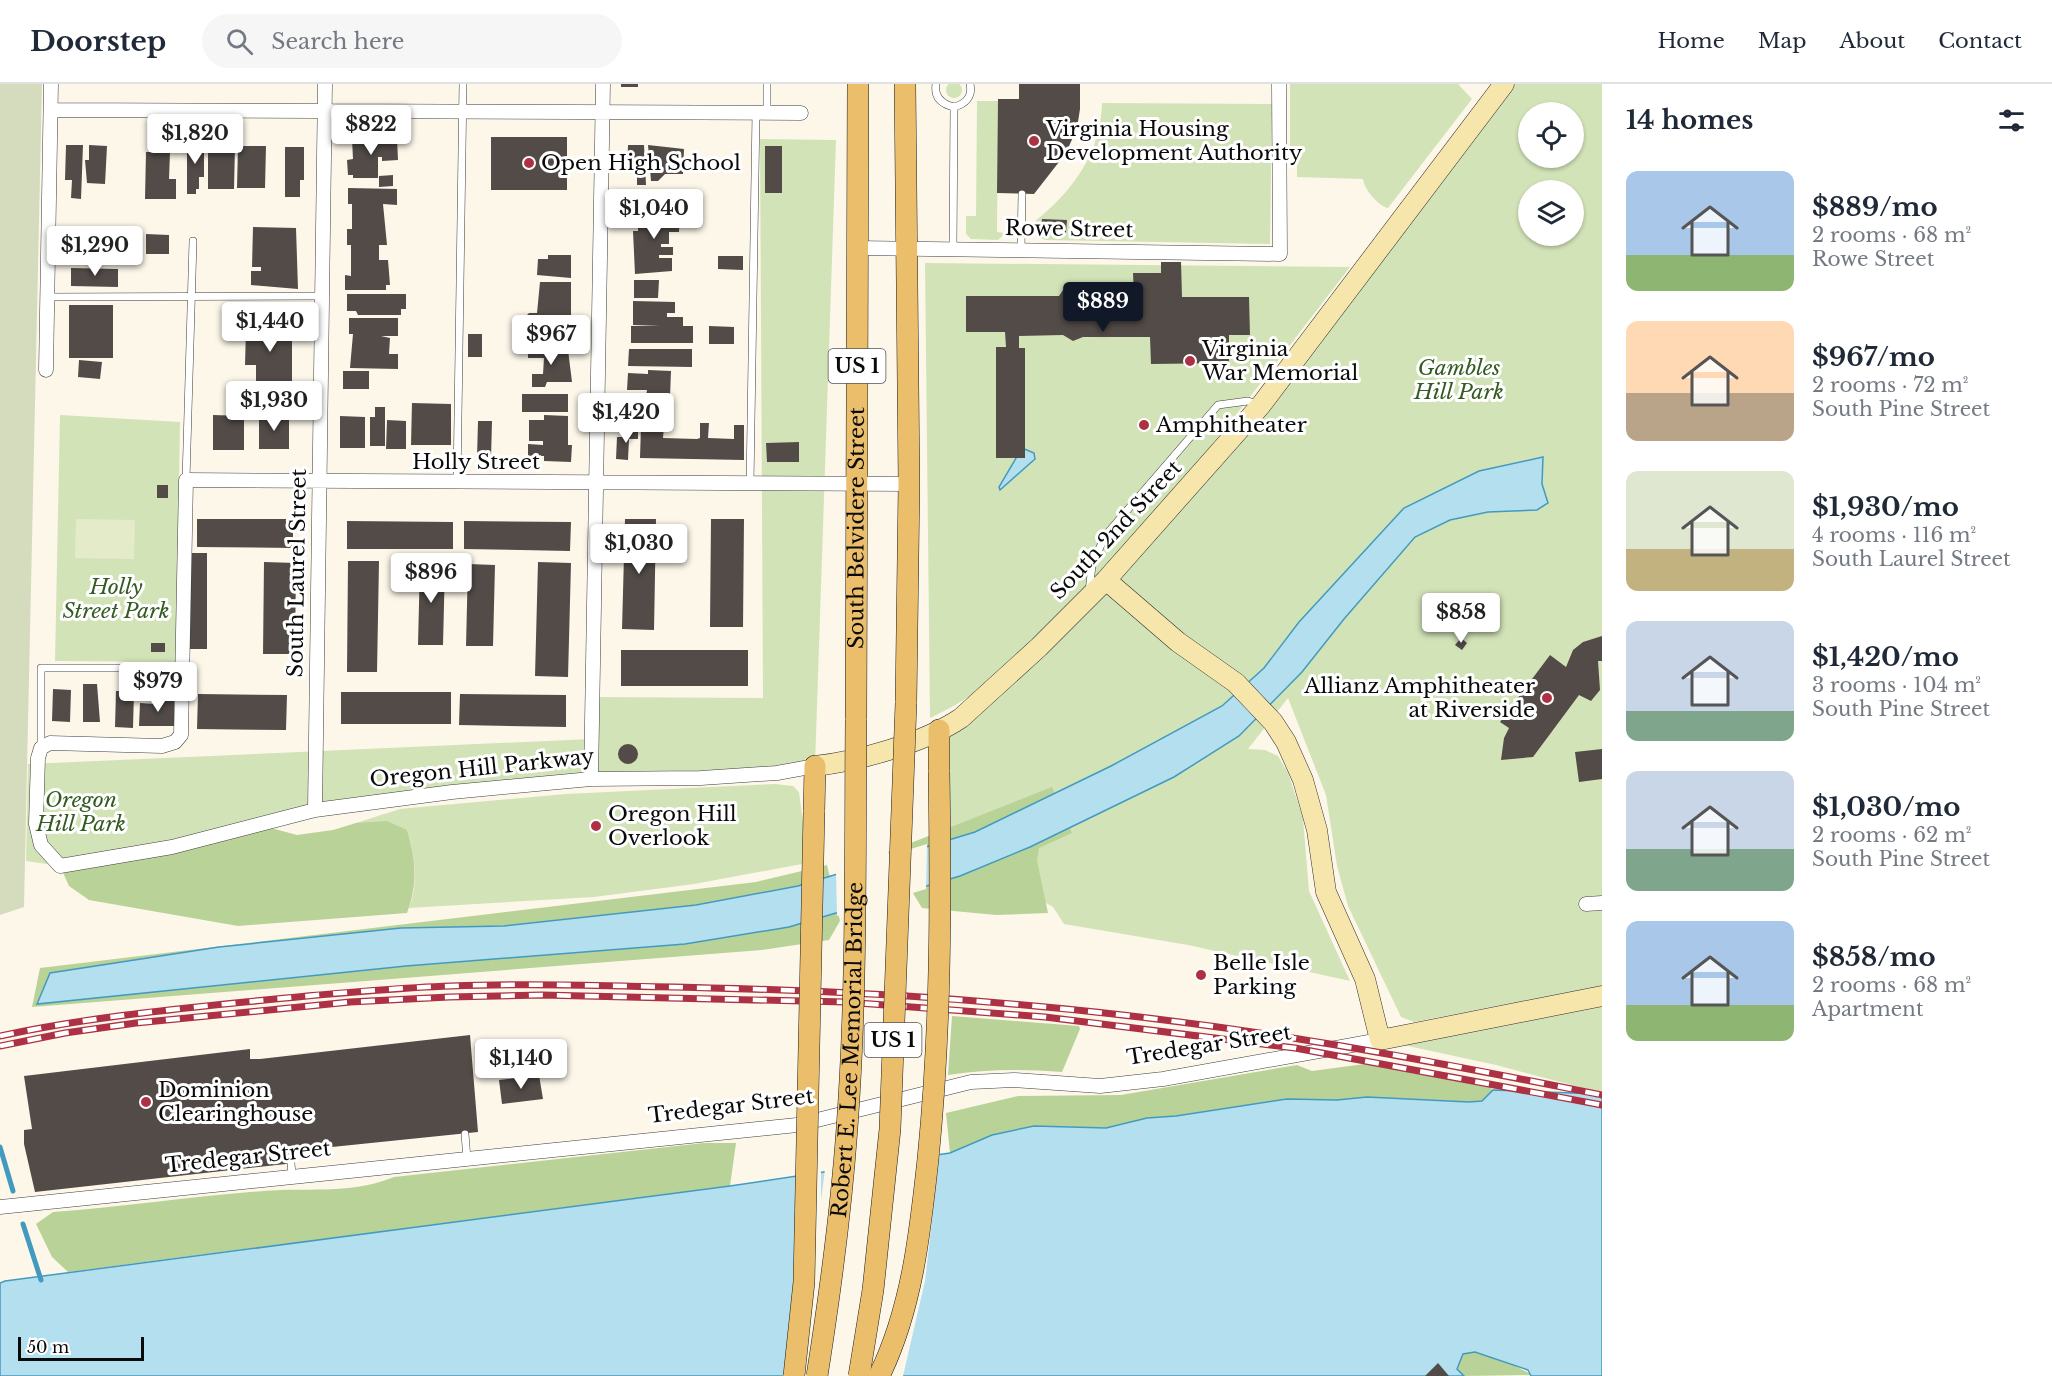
<!DOCTYPE html>
<html lang="en">
<head>
<meta charset="utf-8">
<style>
  :root { --surface:#fff; --page:#f6f6f7; --text:#1f2937; --muted:#747a83; --line:#e0e1e3; --accent:#111827 }
  body { margin:0; font-family:"Libre Baskerville",serif; background:var(--page); color:var(--text); height:100vh; display:flex; flex-direction:column; font-size:22px; white-space:nowrap }
  * { box-sizing:border-box; margin:0 }
  p { font-size:20px; color:var(--muted) }
  .icon { flex:none; width:33px; height:33px; fill:none; stroke:currentColor; stroke-width:2; stroke-linecap:round; stroke-linejoin:round }
  .map { position:relative; flex:1; overflow:hidden }
  .side { display:flex; flex-direction:column; background:var(--surface); width:450px }
  .side>* { flex:none }
  .controls { position:absolute; left:1518px; top:18px; display:grid; gap:12px }
  .controls a { display:grid; place-items:center; width:66px; height:66px; border-radius:50%; background:var(--surface); box-shadow:0 2px 4px #0004; font-size:30px }
  .scale { position:absolute; left:18px; bottom:15px; width:126px; box-sizing:border-box; padding-left:6px; border:3px solid #0a0a0a; border-top:0; font-size:16px; line-height:21px; white-space:nowrap; color:#0a0a0a; -webkit-text-stroke:4px #fff; paint-order:stroke }
  .price { position:absolute; translate:-50% -51px; padding:0 14px; border-radius:6px; background:#fff; color:#222; font-size:20px; line-height:39px; filter:drop-shadow(0 2px 3px #0008) }
  .price::after { content:''; position:absolute; left:50%; top:36px; width:18px; height:14px; margin-left:-9px; background:inherit; clip-path:polygon(0 0,100% 0,50% 100%) }
  .price.on { background:var(--accent); color:#fff }
  ul { padding:0; list-style:none }
  li { display:flex; align-items:center; gap:18px; height:150px; padding:0 24px }
  li span { display:grid; place-items:center; flex:none; width:168px; height:120px; border-radius:12px; color:#555 }
  li>.icon { margin-inline-start:auto }
  span .icon { width:72px; height:72px; fill:#fffc; stroke-width:1 }
  li b { font-size:26px }
  h2 { display:flex; justify-content:space-between; align-items:center; height:72px; padding:0 24px; font-size:26px }
  header { display:flex; align-items:center; gap:36px; box-sizing:border-box; height:84px; padding:0 30px; background:var(--surface); border-bottom:2px solid var(--line) }
  header strong { font-size:28px }
  nav { display:flex; gap:33px; margin-inline-start:auto; font-size:21px }
  .search { width:420px; height:54px; background:var(--page); display:flex; align-items:center; gap:15px; box-sizing:border-box; padding:0 21px; border-radius:33px; color:var(--muted); font-size:22px }
  main { display:flex; flex:1; min-height:0 }
  .map>svg:first-child { display:block }
</style>
</head>
<body>
<header>
<strong>Doorstep</strong>
<div class="search"><svg class="icon" aria-label="search" viewBox="0 0 24 24"><circle cx="10" cy="10" r="6"/><path d="M15 15l6 6"/></svg>Search here</div>
<nav><a>Home</a><a>Map</a><a>About</a><a>Contact</a></nav>
</header>
<main>
<div class="map">
<svg width="1602" height="1292" viewBox="0 0 1602 1292">
  <rect width="100%" height="100%" fill="#fdf7ea"/>
  <path fill="#d3e3b8" fill-rule="evenodd" d="M946 6a8 8 0 1 1 16 0a8 8 0 1 1-16 0Z
    M1290 0H1458L1472 15 1388 124C1378 122 1364 105 1363 95L1297 93V69L1290 68Z
    M1504 0H1602V902L1414 938 1401 933 1348 822 1337 782 1326 711 1288 614 1248 665 1265 666 1278 672 1288 689 1303 734 1309 807 1350 897 1188 861 1064 840 1053 823 1046 819 941 817 939 688 953 639 1204 386ZM1528 28H1574V74H1528ZM1528 106H1574V152H1528Z
    M977 17H998L997 148 1006 149 998 156 971 155 966 150V132H976Z
    M1102 19 1272 20 1270 160 1045 156C1037 152 1034 147 1034 138 1072 108 1101 69 1102 19Z
    M760 55 836 56 815 682 623 696 315 726 60 782 26 777 28 680 591 655 592 613 763 614Z
    M925 179 1350 183C1259 301 1170 422 1065 527 1022 570 986 609 930 634Z
    M60 331 180 338 176 578 55 577Z
    M775 700 793 702 799 708 804 746 802 780 694 800 594 813 409 824C419 798 415 773 407 746L356 739 400 725 421 723 566 710Z
    M1602 912V1009L1496 981 1380 956Z"/>
  <path fill="#b9d298" d="M1052 703 1072 749 1039 764 1037 777 1048 829 996 831 922 824 888 768Z
    M387 737 407 746C416 776 418 800 407 829L238 842 89 816 69 802 60 782 260 741 297 751 333 746 356 739Z
    M827 781 840 837 829 856 762 866 32 923 40 884 756 798Z
    M952 932 1079 942 1080 945 1062 988C1023 985 986 985 948 991Z
    M1372 979 1487 1001 1493 1006 1482 1017 1469 1018 1367 1013 1337 1016 1287 1015 1176 1032 1147 1034 1106 1044 1034 1042 992 1051 950 1069 946 1029 1018 1012 1121 1011 1297 981 1312 987Z
    M704 1059H736L730 1102 68 1188 52 1173 36 1140 53 1128C129 1123 205 1110 281 1106 320 1105 358 1108 394 1093Z
    M1475 1268 1501 1275 1533 1291 1464 1292 1457 1285 1463 1270Z"/>
  <path fill="#d5dcbe" d="M0 0H42L24 823 0 831Z"/>
  <path fill="#e3ebc8" d="M76 435 135 436 134 475 75 474Z"/>
  <path fill="#b4dfef" stroke="#429bbf" stroke-width="1.5" d="M1022 364 1034 369 1035 375 1000 406 999 403Z
    M1543 373 1542 400 1548 419 1537 426 1488 428 1450 436 1415 453 1344 535 1302 588 1239 652 1174 693 1030 763 960 792 789 843 685 860 406 882 37 920 50 889 219 863 401 844 504 842 696 821 798 802 975 748 1111 682 1222 622 1264 584 1299 538 1404 424 1479 387Z
    M1493 1006 1602 1010V1292H1531L1528 1286 1475 1268 1463 1270 1457 1285 1464 1292H0V1199L5 1197 730 1102 950 1069 992 1051 1034 1042 1106 1044 1147 1034 1176 1032 1287 1015 1337 1016 1367 1013 1469 1018 1482 1017Z"/>
  <path fill="#fdf7ea" d="M927 760 926 805 837 832 836 788Z
    M940 1067 925 1197 903 1292H784L795 1186 799 1089 821 1085V1117L825 1085Z"/>
  <g fill="none" stroke-linecap="round" stroke-linejoin="round">
    <path stroke="#429bbf" stroke-width="5" d="M0 1063 13 1107
      M23 1140 41 1196"/>
  </g>
  <path fill="#524b48" d="M621 0H638V3H621Z
    M1019 0H1080V25L1077 44 1066 69 1034 110 997 109 998 15H1019Z
    M491 53H567V106H491Z
    M397 54 398 76 382 77V73H378V94H353V91H348L347 76 353 75 352 55Z
    M187 57 204 58V93H199V105H196V110H187Z
    M66 61H83L81 115 71 114 72 96H65Z
    M89 61 107 62 105 100 87 99 85 76H89Z
    M628 61H644L646 101H637V89H627Z
    M648 61 684 65 683 90H665L658 97H651Z
    M208 62H235L234 105H208Z
    M238 62H266L265 104H237Z
    M765 62H782V109H765Z
    M285 63H304V96H300V113H285Z
    M146 68H170L169 95H176V115H145Z
    M393 91V102L379 103V92Z
    M348 104 397 105V121L383 120 387 161H379V176H388L390 201H386V206H345V191L351 192V161H347V145H352V120H348Z
    M634 126H680L679 148H669V160H661V163H673V171H659V174H672V187L635 190 633 147H638V143H634Z
    M1042 135 1067 136 1066 149 1041 148Z
    M253 143 296 144 298 205 251 201V187H261V183H252Z
    M146 150 169 151V170H146Z
    M117 157H127L126 168H117Z
    M71 159 102 160 101 174 71 173Z
    M548 171H571V194L537 191 538 175H548Z
    M718 172H743V186L718 185Z
    M1161 178H1181L1182 213H1249L1250 251H1229V279L1151 280 1150 253H1083L1073 257 1063 251 1019 252V264H1025V374H996V263H1006L1005 248H966V212H1059L1063 206 1073 201 1083 206 1086 212H1134L1133 189H1161Z
    M71 184 118 185V203L71 202Z
    M634 196H659L658 214H634Z
    M540 198H571V239L525 240V233L529 229H537Z
    M347 210H406V225H401V231H358L356 227H347Z
    M633 217 675 218V229H667V233H683V242H693V259H631V242H660L633 241Z
    M69 221H113V274H69Z
    M258 221H294L293 240 248 239V222L258 223Z
    M349 234H398V252H381L390 254 389 270H398V285L350 284 353 250H349Z
    M709 242 734 243V260H709Z
    M258 243H292V299L256 297V281H245L246 245H258Z
    M541 243 562 244 561 256 540 255Z
    M468 250H482V273H468Z
    M553 262V266H568L572 298H547L545 303H532V290H543L544 274H528V263Z
    M629 265H692V283L628 282Z
    M79 276 102 278 100 295 78 293Z
    M648 286 671 287 670 313 646 312 647 306H627L628 289 648 290Z
    M343 287H369V305H343Z
    M522 310H568V328H522Z
    M412 319 451 320V361H411Z
    M375 323H385V362H370V333H375Z
    M213 331 244 332V366H213Z
    M259 331H289V365H259Z
    M544 331 568 332V361H572L571 378 544 377V372H528V360L543 361V357H529V336H544Z
    M340 332 365 333V364H340Z
    M387 336 406 337V365H386Z
    M478 337H492L491 375 477 374Z
    M700 339H709L708 354 734 355V341H744V376L640 374 641 341 664 342 663 354 697 355 700 354Z
    M629 343H638V355H629L628 376 616 375 617 353H629Z
    M799 358V378H767L766 359Z
    M157 401H168V414H157Z
    M197 435H293V464L197 463Z
    M625 435H656L654 546 622 545Z
    M711 435H744L743 543H710Z
    M347 437 453 438V465H347Z
    M464 437 571 438 570 467 464 465Z
    M189 469H207V565H189Z
    M348 477H379L377 588H347Z
    M264 478 296 479 295 570H263Z
    M538 478 571 479 568 593 535 592Z
    M420 479 445 480 443 561H418Z
    M468 480 495 481 493 562H466Z
    M1602 552V577H1598L1600 606 1591 617 1579 611 1533 673 1501 676 1504 654 1509 644 1500 638 1550 571 1566 583 1573 566 1583 558Z
    M1461 554 1467 559 1462 566 1455 561Z
    M151 559H165V568H151Z
    M621 566H748V602H621Z
    M83 600H97L100 638H83Z
    M53 605 71 606 70 638 52 637Z
    M116 607H134L133 644 115 643Z
    M341 608H451V640H341Z
    M198 610 287 611 286 646 197 645Z
    M460 610 566 611V643L459 641Z
    M156 614H174V642H139L140 619 156 620Z
    M618 670a10 10 0 1 1 20 0a10 10 0 1 1-20 0Z
    M1602 665V695L1579 698 1575 668Z
    M470 951 478 1048 293 1067 295 1079 35 1108 24 1060V1046L32 1045 24 992 250 965V975H260Z
    M539 991 543 1015 502 1020 499 996Z
    M1438 1279 1449 1292H1425Z"/>
  <g fill="none" stroke-linecap="round" stroke-linejoin="round">
    <g stroke="#3d3d3d" stroke-width="8">
      <path id="lane" d="M936 0C934 13 941 20 954 23 965 20 973 13 970 0
        M767 29V0
        M953 164 954 23
        M1021 165 1022 110
        M46 213 322 212
        M186 396 193 157
        M457 399 463 0
        M750 400 756 29
        M1089 508 1092 481 1105 452 1218 321 1248 317 1259 321
        M41 664V584H182
        M465 1050 467 1075
        M291 1079 292 1091"/>
    </g>
    <g stroke="#3d3d3d" stroke-width="15">
      <path id="street" d="M51 26 801 29
        M857 164 1280 170 1279 0
        M46 286 51 0
        M815 682 777 689 701 694 591 695 452 708 315 726 172 763 60 782 41 761 36 740 38 674 41 664 50 659 162 662 175 658 181 651 186 396 909 400
        M591 695 603 0
        M315 726 325 0
        M1586 820 1602 819
        M0 1123 797 1041 971 998 1014 996 1100 1002 1163 995 1380 956"/>
    </g>
    <g stroke="#2c2c2c" stroke-width="21">
      <path id="secondary" d="M1106 496 1178 558 1236 599 1273 638 1286 658 1303 696 1317 746 1326 808 1365 895 1380 956 1602 912
        M815 682C859 677 924 659 961 634L1039 563 1106 496 1261 321 1504 0"/>
    </g>
    <g stroke="#1b1b1b" stroke-width="22">
      <g id="primary">
        <path d="M905 0 909 400 906 619"/>
        <path id="s1" d="M856 636 858 0"/>
        <path d="M939 646V688"/>
        <path d="M814 728 815 682"/>
      </g>
    </g>
    <use href="#lane" stroke="#fff" stroke-width="7"/>
    <use href="#street" stroke="#fff" stroke-width="14"/>
    <use href="#secondary" stroke="#f7e6ab" stroke-width="20"/>
    <use href="#primary" stroke="#ebbe6c" stroke-width="21"/>
    <g stroke="#ac3144" stroke-width="7">
      <path id="rail" d="M0 952C88 933 176 925 265 916 327 910 389 904 451 902 537 899 624 902 710 904 907 908 1104 924 1299 955 1401 971 1501 991 1602 1011
        M0 962 65 949 136 939 350 918 449 913 542 911 845 918 1045 933 1295 964 1602 1021"/>
    </g>
    <use href="#rail" stroke="#fff" stroke-width="4.5" stroke-dasharray="14" stroke-linecap="butt"/>
    <g stroke="#1b1b1b" stroke-width="22" stroke-linecap="butt">
      <g id="primary-bridge">
        <path d="M794 1292 804 1198 814 728"/>
        <path id="s2" d="M817 1292C830 1210 841 1128 847 1044 857 909 855 772 856 636"/>
        <path d="M859 1292 873 1206 890 1045 906 619"/>
        <path d="M879 1292C912 1225 920 1149 928 1075 941 946 941 818 939 688"/>
      </g>
    </g>
    <use href="#primary-bridge" stroke="#ebbe6c" stroke-width="21"/>
  </g>
  <g fill="#ac3144" stroke="#fff" stroke-width="2">
    <circle cx="1034" cy="57" r="6"/>
    <circle cx="529" cy="79" r="6"/>
    <circle cx="1190" cy="277" r="6"/>
    <circle cx="1144" cy="341" r="6"/>
    <circle cx="1547" cy="614" r="6"/>
    <circle cx="596" cy="742" r="6"/>
    <circle cx="1201" cy="891" r="6"/>
    <circle cx="146" cy="1018" r="6"/>
  </g>
  <g text-anchor="middle" stroke-width="6" stroke-linejoin="round" paint-order="stroke">
    <g fill="#fff" stroke="#545454" stroke-width="1.5">
      <rect x="828.5" y="265" width="57" height="34" rx="4.5"/>
      <rect x="864.5" y="939" width="57" height="34" rx="4.5"/>
    </g>
    <g font-size="20" font-weight="bold" fill="#0a0a0a">
      <text x="857" y="289">US 1</text>
      <text x="893" y="963">US 1</text>
    </g>
    <g font-size="21" fill="#0a0a0a" stroke="#fff" text-anchor="start">
      <text x="1046" y="52">Virginia Housing<tspan x="1046" dy="24">Development Authority</tspan></text>
      <text x="541" y="86">Open High School</text>
      <text x="1202" y="272">Virginia<tspan x="1202" dy="24">War Memorial</tspan></text>
      <text x="1156" y="348">Amphitheater</text>
      <text x="1535" y="609" text-anchor="end">Allianz Amphitheater<tspan x="1535" dy="24">at Riverside</tspan></text>
      <text x="608" y="737">Oregon Hill<tspan x="608" dy="24">Overlook</tspan></text>
      <text x="1213" y="886">Belle Isle<tspan x="1213" dy="24">Parking</tspan></text>
      <text x="158" y="1013">Dominion<tspan x="158" dy="24">Clearinghouse</tspan></text>
    </g>
    <g font-size="21" fill="#0a0a0a" stroke="#fff">
      <text transform="translate(1069 145) rotate(1)" y="7">Rowe Street</text>
      <text x="476" y="385">Holly Street</text>
      <text dy="7" stroke="none"><textPath href="#s1" startOffset="192">South Belvidere Street</textPath></text>
      <text transform="translate(1116 446) rotate(-47)" y="7">South 2nd Street</text>
      <text transform="translate(297 489) rotate(-89)" y="7">South Laurel Street</text>
      <text transform="translate(482 684) rotate(-6)" y="7">Oregon Hill Parkway</text>
      <text transform="translate(1209 961) rotate(-9)" y="7">Tredegar Street</text>
      <text dy="7" stroke="none"><textPath href="#s2" startOffset="328">Robert E. Lee Memorial Bridge</textPath></text>
      <text transform="translate(731 1022) rotate(-7)" y="7">Tredegar Street</text>
      <text transform="translate(248 1073) rotate(-6)" y="7">Tredegar Street</text>
    </g>
    <g font-size="21" font-style="italic" fill="#345b22" stroke="#fff">
      <text x="1459" y="291">Gambles<tspan x="1459" dy="24">Hill Park</tspan></text>
      <text x="116" y="510">Holly<tspan x="116" dy="24">Street Park</tspan></text>
      <text x="81" y="723">Oregon<tspan x="81" dy="24">Hill Park</tspan></text>
    </g>
  </g>
</svg>
<div class="controls">
<a><svg class="icon" aria-label="locate" viewBox="0 0 24 24"><circle cx="12" cy="12" r="6"/><path d="M12 2v4M12 18v4M2 12h4M18 12h4"/></svg></a>
<a><svg class="icon" aria-label="layers" viewBox="0 0 24 24"><path d="M12 4l9 5-9 5-9-5zM3 14l9 5 9-5"/></svg></a>
</div>
<div class="scale">50 m</div>
<b class="price" style="left:371px;top:72px">$822</b>
<b class="price" style="left:195px;top:81px">$1,820</b>
<b class="price" style="left:654px;top:156px">$1,040</b>
<b class="price" style="left:95px;top:193px">$1,290</b>
<b class="price on" style="left:1103px;top:249px">$889</b>
<b class="price" style="left:270px;top:269px">$1,440</b>
<b class="price" style="left:551px;top:282px">$967</b>
<b class="price" style="left:274px;top:348px">$1,930</b>
<b class="price" style="left:626px;top:360px">$1,420</b>
<b class="price" style="left:639px;top:491px">$1,030</b>
<b class="price" style="left:431px;top:520px">$896</b>
<b class="price" style="left:1461px;top:560px">$858</b>
<b class="price" style="left:158px;top:629px">$979</b>
<b class="price" style="left:521px;top:1006px">$1,140</b>
</div>
<section class="side">
<h2>14 homes<svg class="icon" aria-label="filters" viewBox="0 0 24 24"><path d="M4 7h16M4 17h16"/><circle cx="9" cy="7" r="2"/><circle cx="15" cy="17" r="2"/></svg></h2>
<ul>
<li><span style="background:linear-gradient(#a9c7e8 70%,#8fb573 0)"><svg class="icon" aria-label="home" viewBox="0 0 24 24"><path d="M3 11l9-7 9 7M6 9v11h12V9"/></svg></span><div><b>$889/mo</b><p>2 rooms · 68 m²</p><p>Rowe Street</p></div></li>
<li><span style="background:linear-gradient(#ffd9b3 60%,#b9a48a 0)"><svg class="icon" aria-label="home" viewBox="0 0 24 24"><path d="M3 11l9-7 9 7M6 9v11h12V9"/></svg></span><div><b>$967/mo</b><p>2 rooms · 72 m²</p><p>South Pine Street</p></div></li>
<li><span style="background:linear-gradient(#dfe7d0 65%,#c2b280 0)"><svg class="icon" aria-label="home" viewBox="0 0 24 24"><path d="M3 11l9-7 9 7M6 9v11h12V9"/></svg></span><div><b>$1,930/mo</b><p>4 rooms · 116 m²</p><p>South Laurel Street</p></div></li>
<li><span style="background:linear-gradient(#c9d6e8 75%,#7fa58c 0)"><svg class="icon" aria-label="home" viewBox="0 0 24 24"><path d="M3 11l9-7 9 7M6 9v11h12V9"/></svg></span><div><b>$1,420/mo</b><p>3 rooms · 104 m²</p><p>South Pine Street</p></div></li>
<li><span style="background:linear-gradient(#c9d6e8 65%,#7fa58c 0)"><svg class="icon" aria-label="home" viewBox="0 0 24 24"><path d="M3 11l9-7 9 7M6 9v11h12V9"/></svg></span><div><b>$1,030/mo</b><p>2 rooms · 62 m²</p><p>South Pine Street</p></div></li>
<li><span style="background:linear-gradient(#a9c7e8 70%,#8fb573 0)"><svg class="icon" aria-label="home" viewBox="0 0 24 24"><path d="M3 11l9-7 9 7M6 9v11h12V9"/></svg></span><div><b>$858/mo</b><p>2 rooms · 68 m²</p><p>Apartment</p></div></li>
</ul>
</section>
</main>
</body>
</html>
